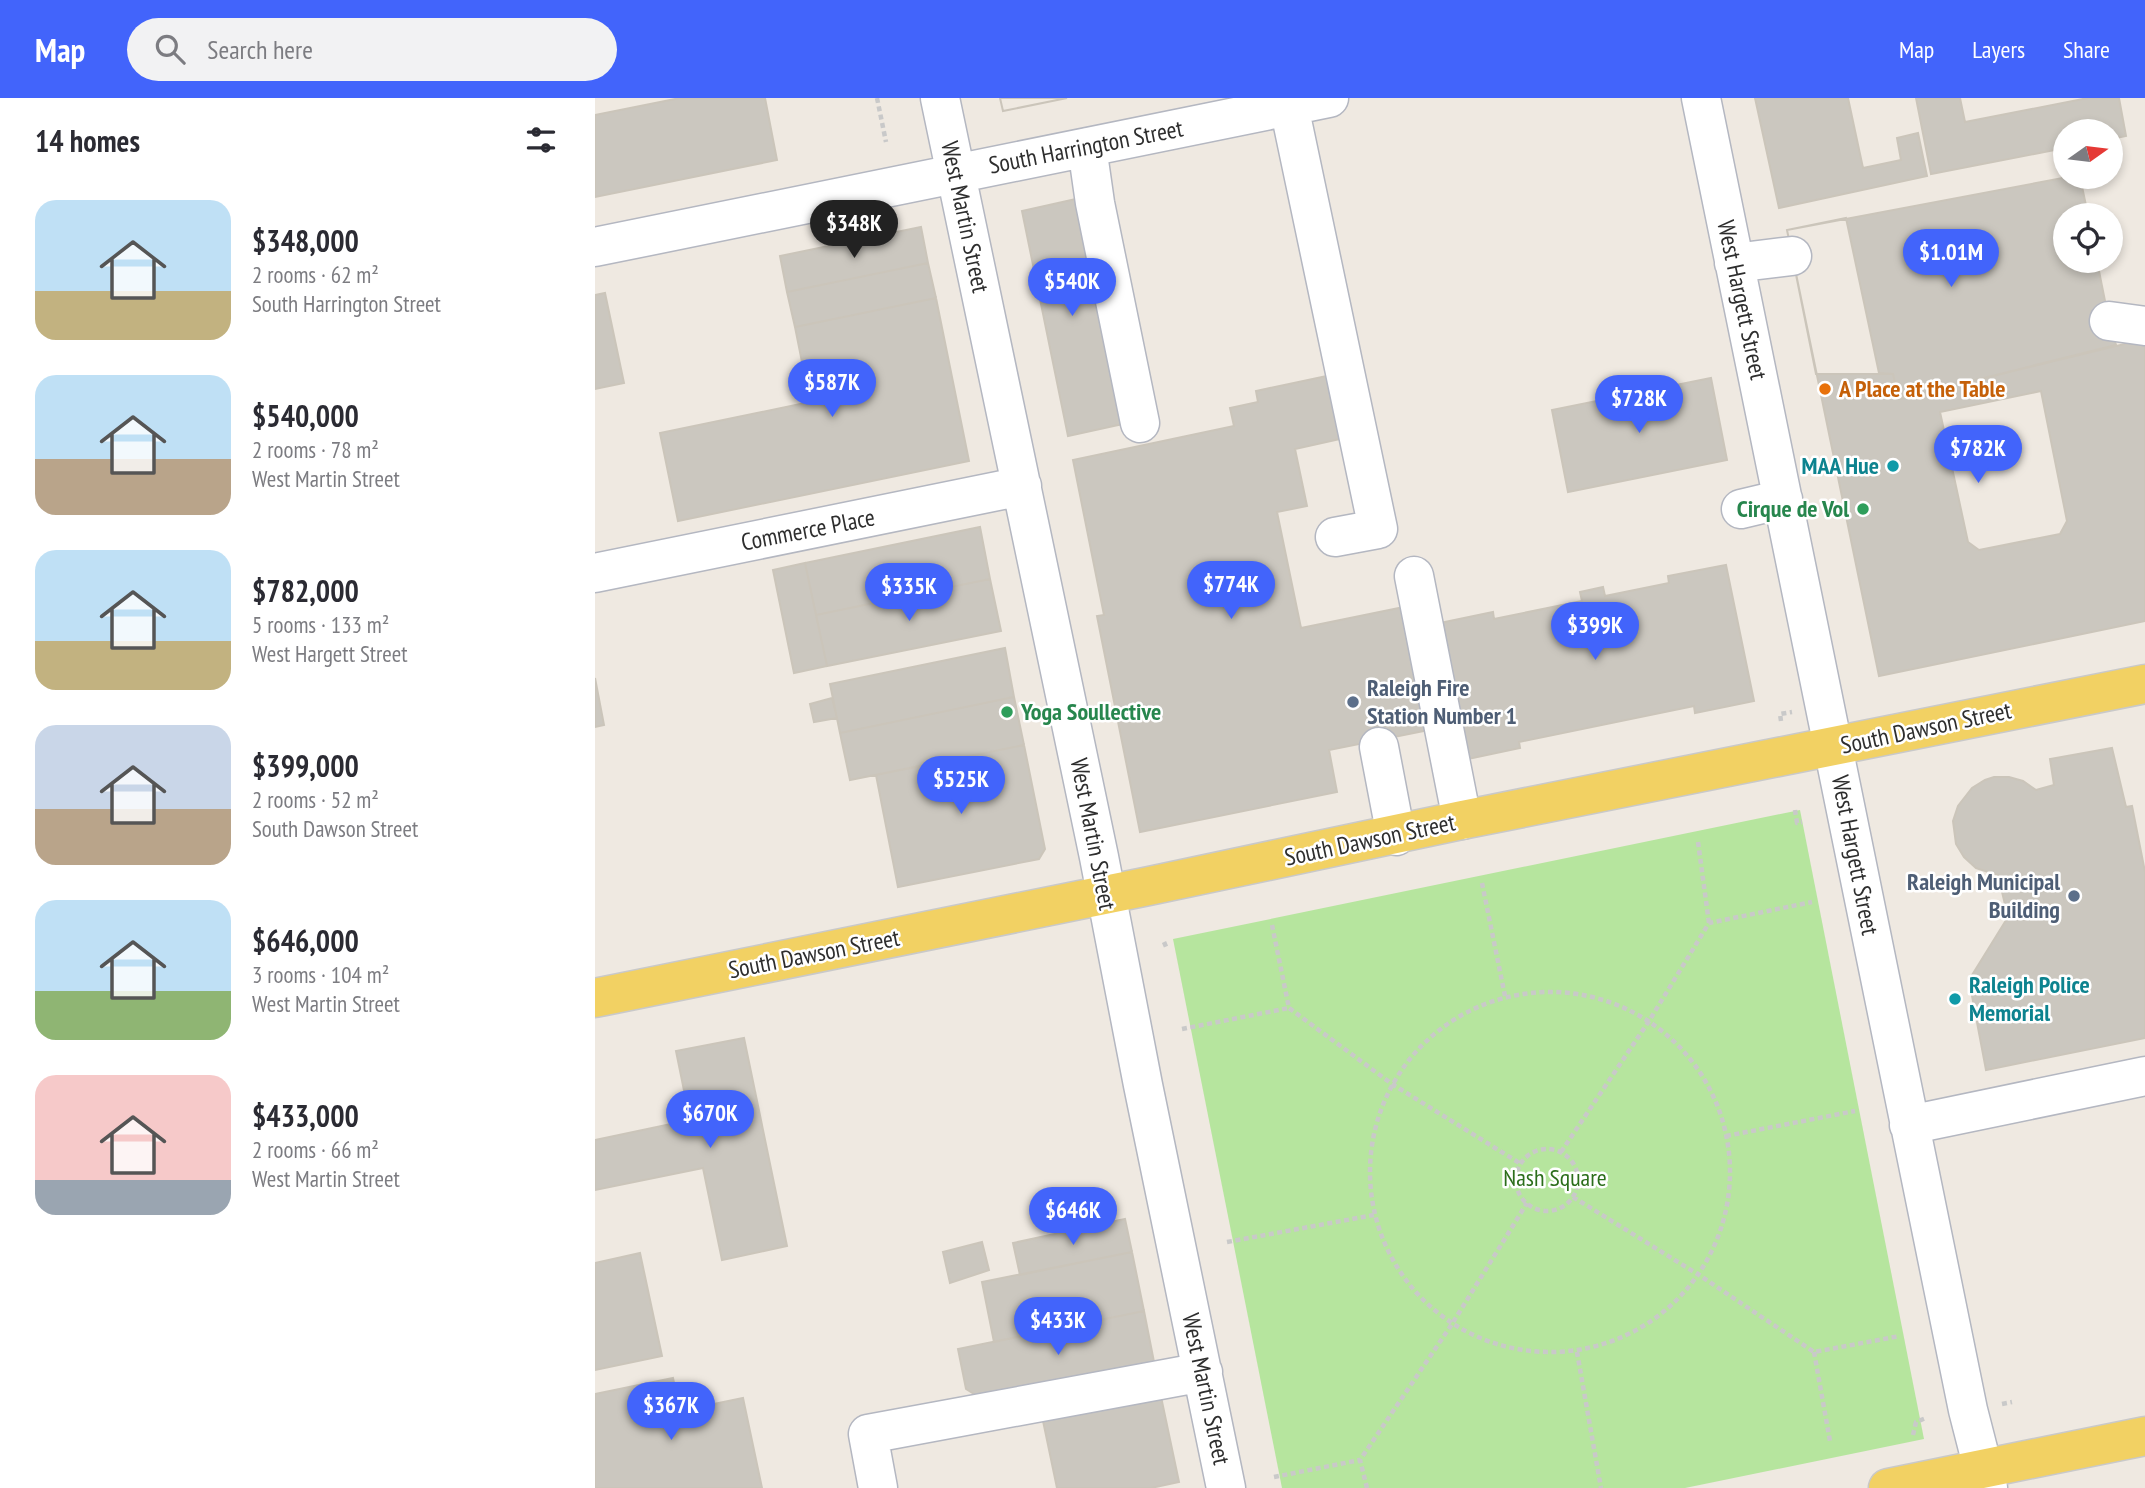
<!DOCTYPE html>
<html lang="en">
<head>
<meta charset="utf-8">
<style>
  :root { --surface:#fff; --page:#f2f2f3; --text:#2b2b33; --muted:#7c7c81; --accent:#4264fb }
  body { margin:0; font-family:"PT Sans Narrow",sans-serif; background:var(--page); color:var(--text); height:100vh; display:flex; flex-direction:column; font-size:26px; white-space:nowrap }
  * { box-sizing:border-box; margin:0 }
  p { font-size:23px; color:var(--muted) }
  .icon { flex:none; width:38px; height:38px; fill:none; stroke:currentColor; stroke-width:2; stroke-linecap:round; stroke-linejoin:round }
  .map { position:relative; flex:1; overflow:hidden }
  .panel { display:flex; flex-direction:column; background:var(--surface); width:595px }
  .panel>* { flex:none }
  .needle { width:46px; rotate:76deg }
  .buttons { position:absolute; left:1458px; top:21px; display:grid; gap:14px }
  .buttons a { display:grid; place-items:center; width:70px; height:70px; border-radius:50%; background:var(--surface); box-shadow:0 4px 10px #0003; font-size:35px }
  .price { position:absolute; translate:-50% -60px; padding:0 16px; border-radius:24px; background:var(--accent); color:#fff; font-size:23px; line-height:46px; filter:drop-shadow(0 2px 4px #0008) }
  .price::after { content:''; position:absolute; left:50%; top:42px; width:21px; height:16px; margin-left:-10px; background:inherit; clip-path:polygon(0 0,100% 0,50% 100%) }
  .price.on { background:#222; color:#fff }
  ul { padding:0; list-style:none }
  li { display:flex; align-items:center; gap:21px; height:175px; padding:0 35px }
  li span { display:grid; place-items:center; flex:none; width:196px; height:140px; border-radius:21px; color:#555 }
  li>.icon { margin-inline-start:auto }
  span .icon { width:84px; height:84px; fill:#fffc; stroke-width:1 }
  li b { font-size:30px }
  h2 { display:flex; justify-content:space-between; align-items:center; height:84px; padding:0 35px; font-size:30px }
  header { display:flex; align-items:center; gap:42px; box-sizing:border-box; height:98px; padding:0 35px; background:var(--accent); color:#fff }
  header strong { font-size:33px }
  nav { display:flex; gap:38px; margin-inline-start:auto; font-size:24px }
  .search { width:490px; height:63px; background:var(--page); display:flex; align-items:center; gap:18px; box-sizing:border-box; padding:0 24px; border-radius:38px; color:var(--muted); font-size:26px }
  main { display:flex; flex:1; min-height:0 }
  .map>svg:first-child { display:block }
</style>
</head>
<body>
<header>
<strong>Map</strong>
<div class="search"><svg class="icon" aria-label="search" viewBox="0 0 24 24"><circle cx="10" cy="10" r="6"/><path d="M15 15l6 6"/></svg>Search here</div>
<nav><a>Map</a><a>Layers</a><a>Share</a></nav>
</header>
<main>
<section class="panel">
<h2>14 homes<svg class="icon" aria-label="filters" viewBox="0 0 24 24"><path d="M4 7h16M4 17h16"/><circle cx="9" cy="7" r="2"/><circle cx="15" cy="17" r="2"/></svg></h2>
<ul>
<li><span style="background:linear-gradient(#bfe0f5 65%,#c2b280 0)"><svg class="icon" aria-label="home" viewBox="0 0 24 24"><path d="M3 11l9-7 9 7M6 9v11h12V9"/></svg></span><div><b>$348,000</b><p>2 rooms · 62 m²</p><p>South Harrington Street</p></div></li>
<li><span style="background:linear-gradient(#bfe0f5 60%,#b9a48a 0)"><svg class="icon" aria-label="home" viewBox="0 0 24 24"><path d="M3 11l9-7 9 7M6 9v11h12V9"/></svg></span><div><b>$540,000</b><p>2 rooms · 78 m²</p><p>West Martin Street</p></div></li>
<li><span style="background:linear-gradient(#bfe0f5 65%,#c2b280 0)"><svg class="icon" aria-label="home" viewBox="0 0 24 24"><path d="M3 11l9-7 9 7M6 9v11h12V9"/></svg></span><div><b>$782,000</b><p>5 rooms · 133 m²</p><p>West Hargett Street</p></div></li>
<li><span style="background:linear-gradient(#c9d6e8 60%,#b9a48a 0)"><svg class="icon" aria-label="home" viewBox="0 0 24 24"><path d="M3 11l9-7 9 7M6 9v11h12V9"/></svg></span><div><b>$399,000</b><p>2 rooms · 52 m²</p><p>South Dawson Street</p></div></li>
<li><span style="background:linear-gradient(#bfe0f5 65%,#8fb573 0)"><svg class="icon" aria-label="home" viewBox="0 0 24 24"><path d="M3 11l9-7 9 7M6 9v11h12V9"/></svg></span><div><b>$646,000</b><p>3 rooms · 104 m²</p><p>West Martin Street</p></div></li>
<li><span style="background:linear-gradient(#f6c9c9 75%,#9aa5b1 0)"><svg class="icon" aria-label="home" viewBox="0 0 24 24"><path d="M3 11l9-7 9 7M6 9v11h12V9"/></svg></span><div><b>$433,000</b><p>2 rooms · 66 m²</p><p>West Martin Street</p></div></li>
</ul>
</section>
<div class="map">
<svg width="1550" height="1390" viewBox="0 0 1550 1390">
  <rect width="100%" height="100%" fill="#efe9e1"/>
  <path fill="#b6e59e" d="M1205 712 1329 1341 1090 1390H687L578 841Z"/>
  <path fill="#cbc7bf" stroke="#cbc5ba" stroke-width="2" fill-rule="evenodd" d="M85 0H170L182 62 0 99V17Z
    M405 0H472L408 13Z
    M405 0H472L408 13Z
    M1160 0H1253L1268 70 1306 62 1302 40 1323 35 1332 78 1184 110Z
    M1321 0H1365L1370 24 1493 0H1524L1531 38 1516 41V33H1470V50L1336 76Z
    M1473 79H1485L1493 117H1470V163H1502L1514 223 1521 247 1304 301 1298 276H1221L1192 132Z
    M481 101 528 326 473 338 427 113Z
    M1251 120 1284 275 1298 276 1304 301 1550 241V523L1284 578 1192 132ZM1446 293 1472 423 1465 436 1384 452 1373 444 1345 314Z
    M326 129 333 165 192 194 185 158Z
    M333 165 341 200 200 229 192 194Z
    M10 195 29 285 0 291V197Z
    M341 200 374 363 83 423 65 335 215 304 200 229Z
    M732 278 745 341 700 351 712 408 682 414 706 530 809 509 834 632 734 652 742 694 545 734 502 518 509 517 478 362 639 328 635 310 663 304 661 293Z
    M1116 280 1132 362 973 394 957 312Z
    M385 429 395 481 221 517 210 465Z
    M210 465 232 568 199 575 178 472Z
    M1131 467 1159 603 1100 615 1099 608 924 644 925 650 868 662 840 526 898 514 899 521 987 503 985 494 1008 489 1010 498 1074 485 1073 478Z
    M395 481 406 533 232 568 221 517Z
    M410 550 419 599 245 635 235 586Z
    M0 580 9 627 0 629Z
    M419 599 429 647 255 682 245 635Z
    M237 600 242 620 219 624 215 606Z
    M429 647 450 751 444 761 303 789 281 677Z
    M1517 650 1531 709 1537 708 1550 774V940L1391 972 1374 882 1413 819 1403 777 1381 770 1369 759 1361 746 1358 723 1363 708 1377 690 1390 682 1399 679H1414L1428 683 1441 692 1459 687 1455 661Z
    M149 940 192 1148 127 1162 108 1070 0 1092V1042L95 1022 81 953Z
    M530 1121 537 1154 425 1177 418 1145Z
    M387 1144 394 1172 355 1185 348 1154Z
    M537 1154 549 1213 399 1244 387 1184Z
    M45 1155 67 1258 0 1272V1165Z
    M549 1213 560 1269 390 1303 371 1291 363 1251Z
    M78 1280 85 1313 148 1300 167 1390H0V1296Z
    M565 1294 584 1384 556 1390H462L447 1318Z"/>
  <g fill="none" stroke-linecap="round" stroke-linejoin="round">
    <g stroke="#b4b7c1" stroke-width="41">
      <path id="minor" d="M345 0 504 759 548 987 631 1390
        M1106 0 1373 1312 1393 1390
        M694 8 783 431 740 439
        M492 49 500 105 545 325
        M0 149 734 0
        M1139 165 1197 158
        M1514 223 1550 228
        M1146 411 1188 401
        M0 475 427 388
        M819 478 867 722
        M784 649 801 738
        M1314 1027 1550 978
        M283 1390 273 1336 608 1274"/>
    </g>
    <g stroke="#c9c9c9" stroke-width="41">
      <path id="major" d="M0 900 554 788 867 722 1550 586
        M1293 1390 1550 1338"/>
    </g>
    <path stroke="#c9c9c9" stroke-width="4.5" stroke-dasharray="5 3.5" stroke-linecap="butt" d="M282 0 291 44
      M1186 623 1185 616 1197 614
      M1200 712 1202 725 1207 724
      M1103 744 1114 825
      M887 785 910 898
      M677 827 694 910 797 986 926 1066
      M569 844 572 851
      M775 1074a180 180 0 1 1 360 0a180 180 0 1 1-360 0Z
      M587 931 694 910
      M1131 1038 1260 1013
      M921 1082a31 31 0 1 1 62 0a31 31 0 1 1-62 0Z
      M966 1054 1054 923 1114 825 1217 804
      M978 1099 1104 1177 1219 1254 1305 1238
      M632 1144 779 1117
      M982 1254 1006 1390
      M1219 1254 1235 1343
      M1407 1306 1417 1304
      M1318 1337 1321 1324 1331 1320
      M679 1379 765 1362
      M772 1390 765 1362 857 1226 932 1105"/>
    <use href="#minor" stroke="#fff" stroke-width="38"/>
    <use href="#major" stroke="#f2d163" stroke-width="38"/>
  </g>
  <circle fill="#e8710a" stroke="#fff" stroke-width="2.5" cx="1230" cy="291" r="7"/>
  <g fill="#0f9aa8" stroke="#fff" stroke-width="2.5">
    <circle cx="1298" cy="368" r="7"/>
    <circle cx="1360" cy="901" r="7"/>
  </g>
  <g fill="#2e9e5b" stroke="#fff" stroke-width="2.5">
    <circle cx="1268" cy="411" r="7"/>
    <circle cx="412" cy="614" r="7"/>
  </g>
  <g fill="#5c6f8a" stroke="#fff" stroke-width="2.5">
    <circle cx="758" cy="604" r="7"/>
    <circle cx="1479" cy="798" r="7"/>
  </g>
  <g text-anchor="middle" stroke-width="5" stroke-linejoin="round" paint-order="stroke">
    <g font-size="24" fill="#2e2e2e" stroke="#fff">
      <text transform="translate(491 49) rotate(-11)" y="8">South Harrington Street</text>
      <text transform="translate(370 119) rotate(78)" y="8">West Martin Street</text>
      <text transform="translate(1147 202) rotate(78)" y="8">West Hargett Street</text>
      <text transform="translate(213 432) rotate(-11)" y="8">Commerce Place</text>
      <text transform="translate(1331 630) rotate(-12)" y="8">South Dawson Street</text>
      <text transform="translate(498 736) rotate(79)" y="8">West Martin Street</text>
      <text transform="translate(775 742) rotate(-12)" y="8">South Dawson Street</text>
      <text transform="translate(1260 757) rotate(79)" y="8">West Hargett Street</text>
      <text transform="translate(219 856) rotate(-11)" y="8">South Dawson Street</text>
      <text transform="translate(611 1291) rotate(78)" y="8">West Martin Street</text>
    </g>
    <g font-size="24" font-weight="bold" fill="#c56008" stroke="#fff" text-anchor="start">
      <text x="1244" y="299">A Place at the Table</text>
    </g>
    <g font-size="24" font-weight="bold" fill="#0d838f" stroke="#fff" text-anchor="end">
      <text x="1284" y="376">MAA Hue</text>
      <text x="1374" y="895" text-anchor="start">Raleigh Police<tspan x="1374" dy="28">Memorial</tspan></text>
    </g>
    <g font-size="24" font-weight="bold" fill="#27864d" stroke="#fff" text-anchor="end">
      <text x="1254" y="419">Cirque de Vol</text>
      <text x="426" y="622" text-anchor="start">Yoga Soullective</text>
    </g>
    <g font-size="24" font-weight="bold" fill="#4e5e75" stroke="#fff" text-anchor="start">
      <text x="772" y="598">Raleigh Fire<tspan x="772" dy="28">Station Number 1</tspan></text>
      <text x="1465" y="792" text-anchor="end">Raleigh Municipal<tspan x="1465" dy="28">Building</tspan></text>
    </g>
    <g font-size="24" fill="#2c6e1b" stroke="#fff">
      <text x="960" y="1088">Nash Square</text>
    </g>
  </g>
</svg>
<div class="buttons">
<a><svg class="needle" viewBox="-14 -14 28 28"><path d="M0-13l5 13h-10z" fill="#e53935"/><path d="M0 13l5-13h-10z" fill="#7c7c81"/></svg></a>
<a><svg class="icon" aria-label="locate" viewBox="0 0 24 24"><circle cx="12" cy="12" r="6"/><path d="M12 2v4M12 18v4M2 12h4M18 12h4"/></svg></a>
</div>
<b class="price on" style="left:259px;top:162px">$348K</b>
<b class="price" style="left:1356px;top:191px">$1.01M</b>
<b class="price" style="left:477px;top:220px">$540K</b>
<b class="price" style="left:237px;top:321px">$587K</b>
<b class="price" style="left:1044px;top:337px">$728K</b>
<b class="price" style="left:1383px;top:387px">$782K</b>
<b class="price" style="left:636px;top:523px">$774K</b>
<b class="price" style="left:314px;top:525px">$335K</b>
<b class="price" style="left:1000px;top:564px">$399K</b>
<b class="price" style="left:366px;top:718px">$525K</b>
<b class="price" style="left:115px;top:1052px">$670K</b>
<b class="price" style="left:478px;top:1149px">$646K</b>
<b class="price" style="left:463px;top:1259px">$433K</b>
<b class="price" style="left:76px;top:1344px">$367K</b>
</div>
</main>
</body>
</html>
